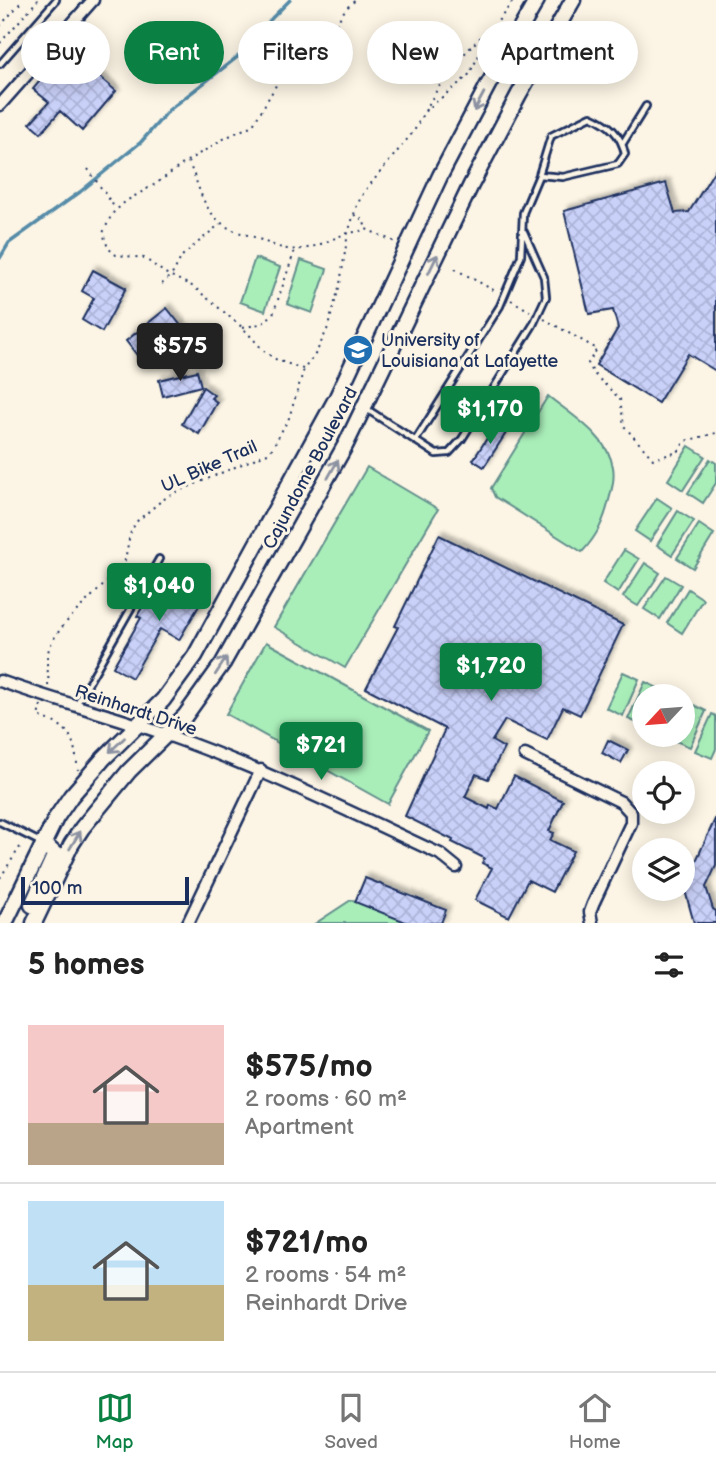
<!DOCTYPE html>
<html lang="en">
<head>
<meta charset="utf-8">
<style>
  :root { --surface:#fff; --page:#f6f6f6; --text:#222; --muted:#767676; --line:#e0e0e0; --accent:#0b8043 }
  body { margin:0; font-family:"Balsamiq Sans",sans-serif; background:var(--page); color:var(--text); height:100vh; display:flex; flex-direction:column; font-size:26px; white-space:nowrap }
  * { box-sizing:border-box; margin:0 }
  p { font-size:23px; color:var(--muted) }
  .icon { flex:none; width:38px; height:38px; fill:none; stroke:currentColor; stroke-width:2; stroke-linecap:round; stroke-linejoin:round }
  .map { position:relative; height:923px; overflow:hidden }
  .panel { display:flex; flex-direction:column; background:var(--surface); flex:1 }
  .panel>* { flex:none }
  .hud { position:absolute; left:21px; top:21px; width:676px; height:63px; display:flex; gap:14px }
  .needle { width:46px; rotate:244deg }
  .tools { position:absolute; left:632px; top:684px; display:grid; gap:14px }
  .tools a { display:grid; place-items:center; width:63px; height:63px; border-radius:50%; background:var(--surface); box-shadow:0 4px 18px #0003; font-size:35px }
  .scale { position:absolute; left:21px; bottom:18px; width:168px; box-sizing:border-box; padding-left:7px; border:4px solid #1b2f5e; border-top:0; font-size:19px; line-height:24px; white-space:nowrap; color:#1b2f5e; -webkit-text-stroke:5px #fcf5e5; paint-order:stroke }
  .price { position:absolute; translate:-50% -60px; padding:0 16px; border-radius:7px; background:var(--accent); color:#fff; font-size:23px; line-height:46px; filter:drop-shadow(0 2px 4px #0008) }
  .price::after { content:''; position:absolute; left:50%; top:42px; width:21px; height:16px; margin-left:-10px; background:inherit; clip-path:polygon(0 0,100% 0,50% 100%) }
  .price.active { background:#222; color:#fff }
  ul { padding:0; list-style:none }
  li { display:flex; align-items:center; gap:21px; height:175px; padding:0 28px }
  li+li { border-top:2px solid var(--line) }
  li span { display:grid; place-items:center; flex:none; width:196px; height:140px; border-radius:0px; color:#555 }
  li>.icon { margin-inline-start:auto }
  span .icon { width:84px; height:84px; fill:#fffc; stroke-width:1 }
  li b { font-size:30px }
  h2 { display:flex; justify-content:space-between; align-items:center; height:84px; padding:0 28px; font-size:30px }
  .tag { padding:0 24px; border-radius:32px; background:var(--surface); box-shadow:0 4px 18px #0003; font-size:24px; line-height:63px }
  .tag.active { background:var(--accent); color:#fff }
  .menu { display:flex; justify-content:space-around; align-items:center; height:98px; border-top:2px solid var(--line); background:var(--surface); font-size:19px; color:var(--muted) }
  .menu a { display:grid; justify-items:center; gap:4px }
  .menu .active { color:var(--accent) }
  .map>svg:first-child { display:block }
</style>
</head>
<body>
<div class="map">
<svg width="716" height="923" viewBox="0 0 716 923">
  <defs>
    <pattern id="building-cross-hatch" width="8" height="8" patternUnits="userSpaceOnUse" patternTransform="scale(1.75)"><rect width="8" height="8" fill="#cad1f9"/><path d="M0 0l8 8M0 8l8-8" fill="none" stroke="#adb4d8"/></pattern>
    <filter id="shadow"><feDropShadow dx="4" dy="-4" stdDeviation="2" flood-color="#0004"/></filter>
  </defs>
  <rect width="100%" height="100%" fill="#fcf5e5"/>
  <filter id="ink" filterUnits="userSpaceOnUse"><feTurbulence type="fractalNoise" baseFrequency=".0143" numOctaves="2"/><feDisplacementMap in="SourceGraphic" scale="14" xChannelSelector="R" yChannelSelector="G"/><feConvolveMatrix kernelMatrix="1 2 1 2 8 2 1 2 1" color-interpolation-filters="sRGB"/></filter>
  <g filter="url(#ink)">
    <path fill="#a9eeb9" stroke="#628e8c" stroke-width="2" d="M255 258 280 267 265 311 240 302Z
      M301 260 327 269 312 313 287 304Z
      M548 396C570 414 608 436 613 467 615 478 612 489 609 500 604 521 597 536 582 552L495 497 491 488Z
      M689 446 705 456 683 490 668 480Z
      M710 459 716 463V483L703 503 688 493Z
      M367 467 438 509 345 668 274 627Z
      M657 498 672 508 650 541 635 531Z
      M678 511 694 521 672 555 657 545Z
      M699 524 714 534 693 568 677 558Z
      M624 550 639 559 618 593 603 583Z
      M645 563 660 573 638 606 623 597Z
      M666 576 681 585 660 619 644 609Z
      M688 589 703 599 682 633 667 623Z
      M266 642 428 731 388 804 226 714Z
      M623 672 639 679 623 716 606 708Z
      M645 682 662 690 659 696H644V726L628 719Z
      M690 703 706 711 690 747 673 740 675 735H682L683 719Z
      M712 714 716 716V749L712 758 695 751Z
      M351 900 385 904 429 923H316Z"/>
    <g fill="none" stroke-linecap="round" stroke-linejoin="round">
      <path stroke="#558ba8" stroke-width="3.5" d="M0 258 9 243 80 192 141 142 169 110 245 51 272 18 290 0"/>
    </g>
    <path fill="url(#building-cross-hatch)" stroke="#1b2f5e" stroke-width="2" filter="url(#shadow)" d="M67 49 116 91 82 131 60 111 41 133 30 123 49 102 33 89Z
      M716 168V371L688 354 658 403 596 365 618 328 613 310 589 314 564 211 666 183 675 213 689 212Z
      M93 270 126 288 102 332 82 320 94 298 82 291Z
      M167 308 189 336 180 344 165 325 150 337 157 346 140 359 126 341Z
      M197 371 201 386 163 396 159 380Z
      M203 387 214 395 211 398 217 402 199 434 182 424Z
      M495 426 506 433 484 467 473 460Z
      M439 535 623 625 580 715 563 707 547 740 505 720 492 741 504 748 488 779 476 774 465 797 489 809 490 805 498 809 514 776 563 801 549 831 554 833 550 840 573 851 552 892 528 880 509 917 475 900 492 868 482 863 484 858 452 842 453 840 405 816 445 729 366 688 398 627 395 626Z
      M164 580 179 589 182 584 204 597 179 640 160 629 132 678 113 667 141 618 137 616 143 606 147 608Z
      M608 740 628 750 621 763 602 753Z
      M716 817V866L706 887 713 909 716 911V923H694L684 887Z
      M365 878 446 910 441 923H408L355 902Z"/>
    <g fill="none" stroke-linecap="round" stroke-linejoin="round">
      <g stroke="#1b2f5e" stroke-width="10">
        <path id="lane" d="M0 64 56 0
          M623 143 646 106
          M365 408 436 454 449 453 462 439 533 325 546 297 544 277 524 232
          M415 441 500 306 521 256 523 213 539 175 563 177 618 164 625 154C621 134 609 124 591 116L551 136 539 175
          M76 705 159 559
          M0 822 42 843"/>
      </g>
      <g stroke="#1b2f5e" stroke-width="15">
        <path id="street" d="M0 105 93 0
          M0 681C55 701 112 715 167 735 261 768 350 812 440 854L456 867
          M525 755 621 802 631 813V823L593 904 590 912 592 923
          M188 923 261 770"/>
      </g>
      <g stroke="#1b2f5e" stroke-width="19">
        <path id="secondary" d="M515 37 543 51
          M32 905 55 854 43 843
          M5 923 56 818 71 796 104 758 163 700 195 656 337 397 440 176 488 85 537 0
          M34 923 71 845 82 828 129 771 185 716 223 663 346 444 471 185 519 94 573 0"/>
      </g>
      <path stroke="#1b2f5e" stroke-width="2" stroke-dasharray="2 5" stroke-linecap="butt" d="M0 26 23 0
        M0 43 38 0
        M425 111C446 72 460 56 493 26
        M188 162C197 178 199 196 210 211 222 227 233 231 251 236 263 240 274 247 287 249 308 252 327 241 345 234 352 232 359 232 366 229L395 242
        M88 169 115 208
        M354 215 363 220 366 228
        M455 269 497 292
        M162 284 173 273 182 256 220 224
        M511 300 530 311
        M544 319 597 349 588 363 594 374 620 399 624 426 653 459 678 452 685 441 716 433
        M243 328 263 323 273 314 295 250
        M303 369 277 360 265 352 243 328 194 287 165 273 144 258 116 255 108 248 103 233 112 214 126 201 157 183 187 161 227 137 253 125 282 75C292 65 306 64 317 55 335 39 334 15 356 0
        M48 686C50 674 44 662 49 649 59 621 101 591 121 567L125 560 130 534 136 522 161 501 172 494 270 452 289 418 304 369 316 353 327 330 340 284 348 233 357 205 364 192 414 131 424 112 468 76 495 25 514 0
        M41 705 38 716C72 728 73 735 78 770
        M0 878 22 844"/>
      <use href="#lane" stroke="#fcf5e5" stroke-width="4.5"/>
      <use href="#street" stroke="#fcf5e5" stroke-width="10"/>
      <use href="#secondary" stroke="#fcf5e5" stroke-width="14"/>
    </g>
    <defs><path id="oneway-shaft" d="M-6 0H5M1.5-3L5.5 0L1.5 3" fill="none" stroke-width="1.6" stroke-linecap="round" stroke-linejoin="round" transform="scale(1.75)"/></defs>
    <g stroke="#8c92a2">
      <use href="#oneway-shaft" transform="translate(479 102) rotate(118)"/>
      <use href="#oneway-shaft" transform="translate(433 264) rotate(-64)"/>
      <use href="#oneway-shaft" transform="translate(333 469) rotate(-61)"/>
      <use href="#oneway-shaft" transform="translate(221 666) rotate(-57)"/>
      <use href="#oneway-shaft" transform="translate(117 745) rotate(136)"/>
      <use href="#oneway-shaft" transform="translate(75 840) rotate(-59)"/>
    </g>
  </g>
  <defs>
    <g id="university-disc" transform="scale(1.575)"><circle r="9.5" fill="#1f6fb2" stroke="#fcf5e5"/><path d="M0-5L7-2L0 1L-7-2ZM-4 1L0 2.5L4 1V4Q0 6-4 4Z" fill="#fff"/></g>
  </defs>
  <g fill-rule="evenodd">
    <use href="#university-disc" x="358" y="350"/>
  </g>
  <g text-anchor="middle" stroke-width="6" stroke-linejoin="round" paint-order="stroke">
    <g font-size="18" fill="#1b2f5e" stroke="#fcf5e5" text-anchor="start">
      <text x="381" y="346">University of<tspan x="381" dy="21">Louisiana at Lafayette</tspan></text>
    </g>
    <g font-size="18" fill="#1b2f5e" stroke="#fcf5e5">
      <text transform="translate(209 466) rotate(-24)" y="6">UL Bike Trail</text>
      <text transform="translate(310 468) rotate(-62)" y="6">Cajundome Boulevard</text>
      <text transform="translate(136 710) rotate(18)" y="6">Reinhardt Drive</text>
    </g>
  </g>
</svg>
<div class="tools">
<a><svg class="needle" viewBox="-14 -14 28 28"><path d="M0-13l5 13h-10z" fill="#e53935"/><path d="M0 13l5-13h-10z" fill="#767676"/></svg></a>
<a><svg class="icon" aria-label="locate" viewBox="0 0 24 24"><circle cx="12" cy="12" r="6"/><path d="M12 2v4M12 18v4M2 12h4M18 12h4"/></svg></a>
<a><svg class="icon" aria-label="layers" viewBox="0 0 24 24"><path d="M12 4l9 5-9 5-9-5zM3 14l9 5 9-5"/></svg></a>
</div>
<div class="scale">100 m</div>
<b class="price active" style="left:180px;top:383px">$575</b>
<b class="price" style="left:490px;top:446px">$1,170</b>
<b class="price" style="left:159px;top:623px">$1,040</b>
<b class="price" style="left:491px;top:703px">$1,720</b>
<b class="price" style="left:321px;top:782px">$721</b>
<div class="hud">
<a class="tag">Buy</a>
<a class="tag active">Rent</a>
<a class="tag">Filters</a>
<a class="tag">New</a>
<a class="tag">Apartment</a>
</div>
</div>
<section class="panel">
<h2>5 homes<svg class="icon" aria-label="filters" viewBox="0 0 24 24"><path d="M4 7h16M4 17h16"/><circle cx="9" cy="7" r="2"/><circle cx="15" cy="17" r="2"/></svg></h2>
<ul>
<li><span style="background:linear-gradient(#f6c9c9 70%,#b9a48a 0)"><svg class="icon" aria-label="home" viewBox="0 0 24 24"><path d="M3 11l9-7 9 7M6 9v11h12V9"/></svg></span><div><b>$575/mo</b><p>2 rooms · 60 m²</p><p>Apartment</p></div></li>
<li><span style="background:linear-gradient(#bfe0f5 60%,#c2b280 0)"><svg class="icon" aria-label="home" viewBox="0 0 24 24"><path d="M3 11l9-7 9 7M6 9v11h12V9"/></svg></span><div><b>$721/mo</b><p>2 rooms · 54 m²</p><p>Reinhardt Drive</p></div></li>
</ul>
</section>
<nav class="menu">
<a class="active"><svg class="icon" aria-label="map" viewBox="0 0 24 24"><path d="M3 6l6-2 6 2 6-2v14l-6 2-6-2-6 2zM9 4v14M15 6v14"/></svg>Map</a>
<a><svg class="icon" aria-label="saved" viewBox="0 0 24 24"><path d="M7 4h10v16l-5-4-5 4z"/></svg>Saved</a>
<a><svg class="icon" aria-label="home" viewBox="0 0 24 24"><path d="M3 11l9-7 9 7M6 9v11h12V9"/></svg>Home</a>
</nav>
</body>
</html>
